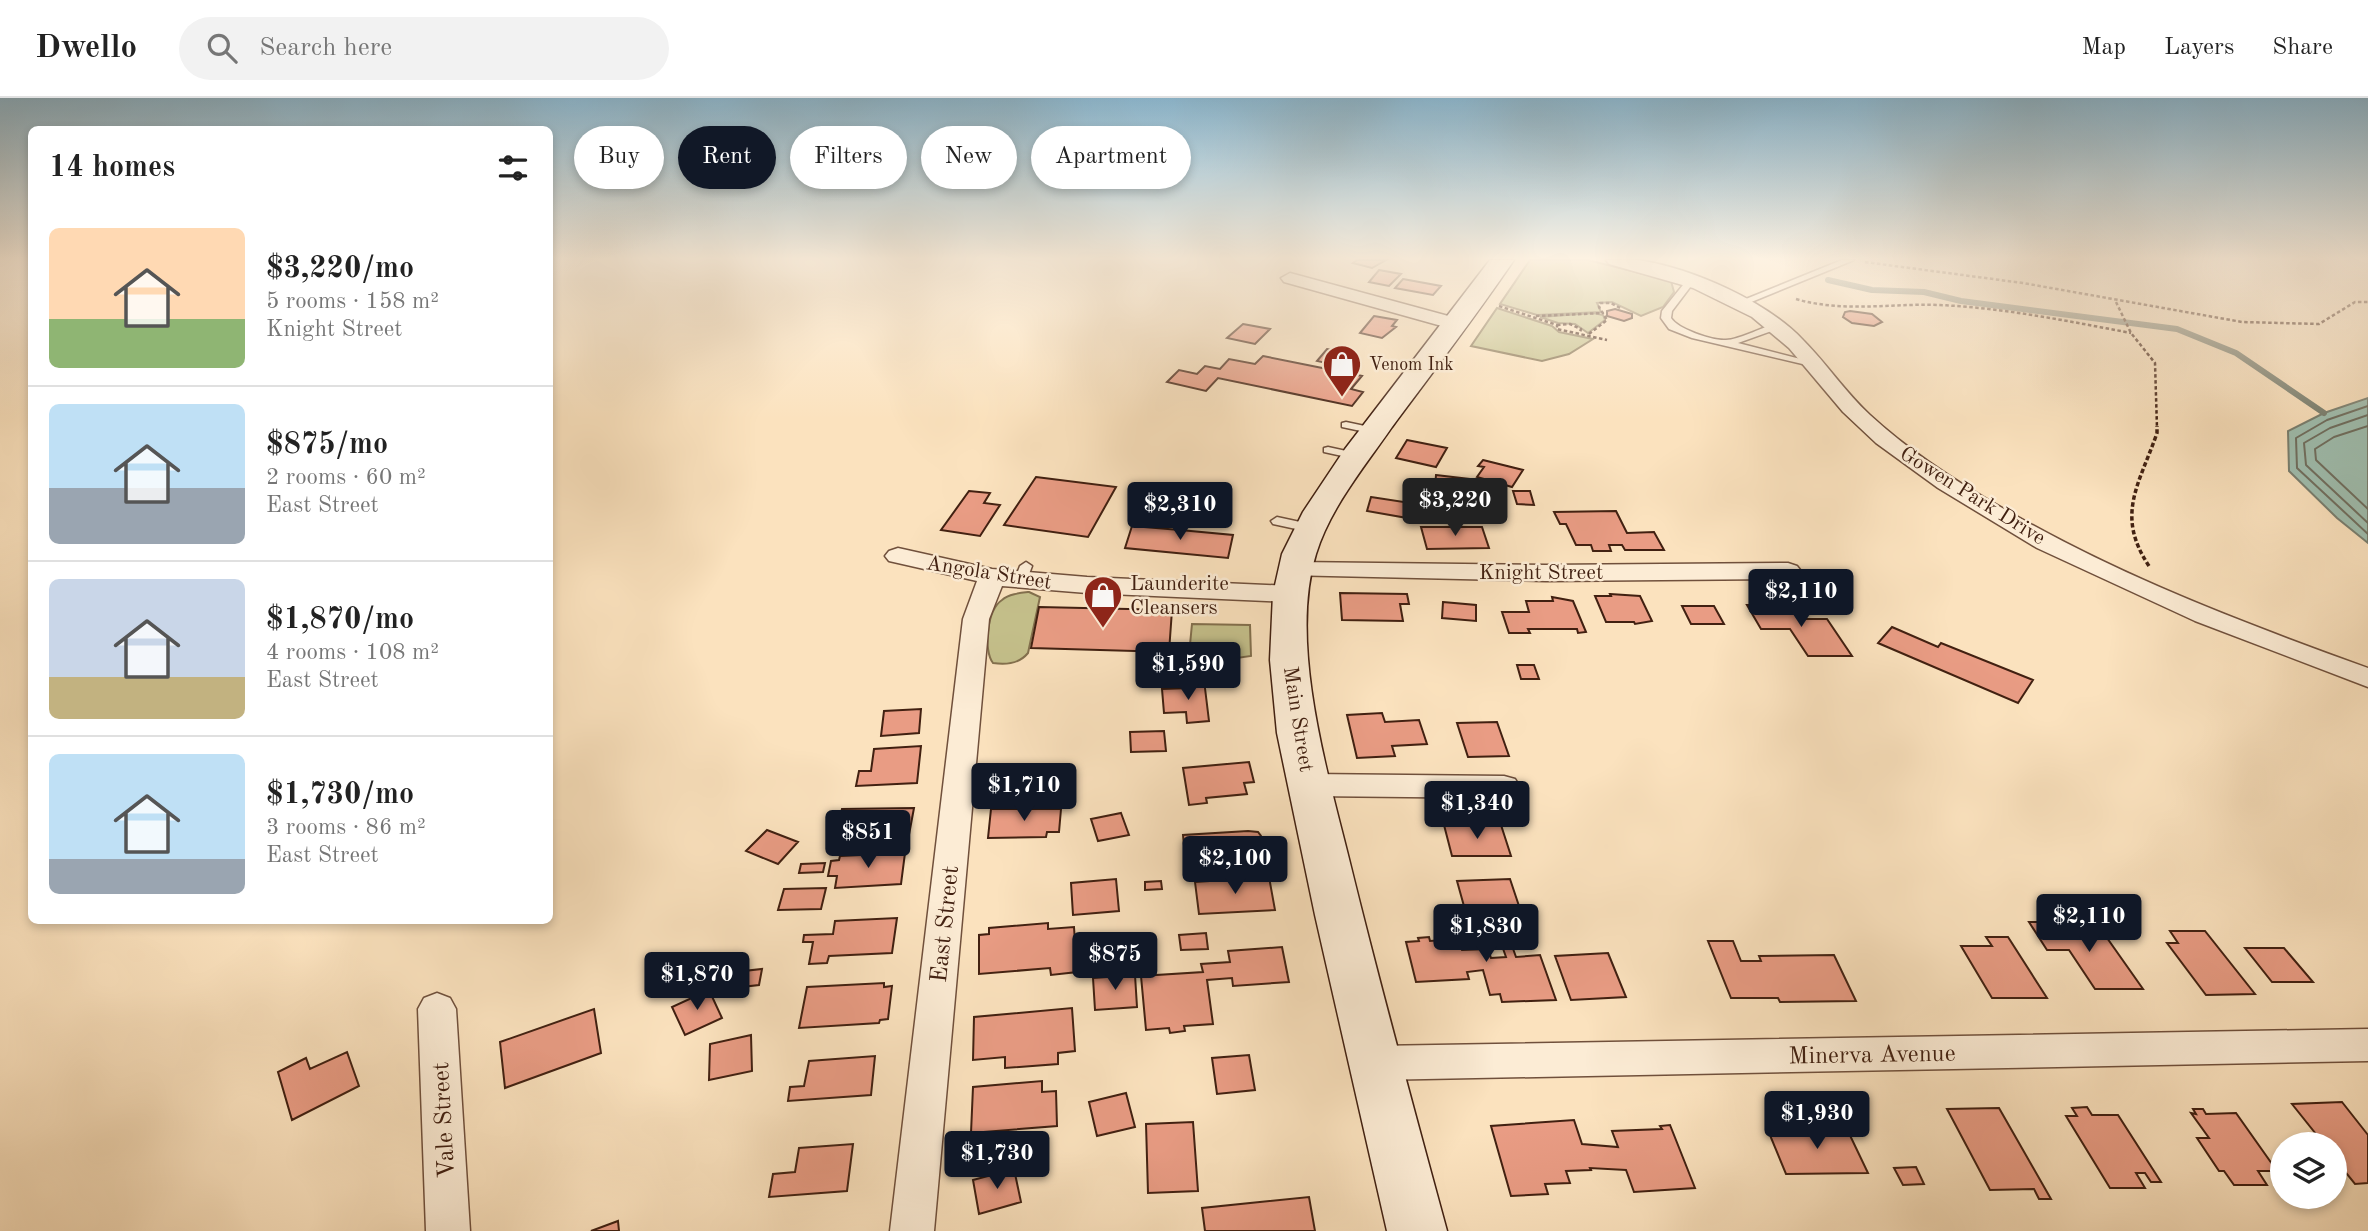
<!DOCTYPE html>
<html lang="en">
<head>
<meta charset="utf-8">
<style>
  :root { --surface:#fff; --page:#f2f2f2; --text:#222; --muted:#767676; --line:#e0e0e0; --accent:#111827 }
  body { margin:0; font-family:"Old Standard TT",serif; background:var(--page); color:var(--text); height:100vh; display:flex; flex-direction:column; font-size:26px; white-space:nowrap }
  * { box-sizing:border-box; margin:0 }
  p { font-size:23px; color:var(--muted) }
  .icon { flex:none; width:38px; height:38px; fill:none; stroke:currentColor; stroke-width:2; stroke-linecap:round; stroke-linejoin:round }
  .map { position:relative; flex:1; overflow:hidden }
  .details { position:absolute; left:28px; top:28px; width:525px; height:798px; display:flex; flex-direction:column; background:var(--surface); border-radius:10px; box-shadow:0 4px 10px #0003 }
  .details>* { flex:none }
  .guide { position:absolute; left:574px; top:28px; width:665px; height:63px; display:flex; gap:14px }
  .tools { position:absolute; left:2270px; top:1034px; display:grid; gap:14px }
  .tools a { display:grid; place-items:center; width:77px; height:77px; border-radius:50%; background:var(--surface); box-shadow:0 4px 10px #0003; font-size:35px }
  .price { position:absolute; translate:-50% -60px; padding:0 16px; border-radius:7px; background:var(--accent); color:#fff; font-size:23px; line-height:46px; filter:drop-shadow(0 2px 4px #0008) }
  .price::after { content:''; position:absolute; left:50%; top:42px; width:21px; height:16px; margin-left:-10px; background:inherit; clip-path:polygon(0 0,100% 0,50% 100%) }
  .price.current { background:#222; color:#fff }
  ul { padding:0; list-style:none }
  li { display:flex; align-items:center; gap:21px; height:175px; padding:0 21px }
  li+li { border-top:2px solid var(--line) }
  li span { display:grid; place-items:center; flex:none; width:196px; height:140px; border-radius:10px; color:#555 }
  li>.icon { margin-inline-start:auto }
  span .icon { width:84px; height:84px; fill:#fffc; stroke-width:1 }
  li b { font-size:30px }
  h2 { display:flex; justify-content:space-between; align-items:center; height:84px; padding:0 21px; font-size:30px }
  .tag { padding:0 24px; border-radius:32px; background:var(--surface); box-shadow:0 4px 10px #0003; font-size:24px; line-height:63px }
  .tag.current { background:var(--accent); color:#fff }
  header { display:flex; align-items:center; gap:42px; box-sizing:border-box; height:98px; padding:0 35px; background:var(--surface); border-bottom:2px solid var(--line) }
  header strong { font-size:33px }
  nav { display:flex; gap:38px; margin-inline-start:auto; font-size:24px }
  .search { width:490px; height:63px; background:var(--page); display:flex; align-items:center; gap:18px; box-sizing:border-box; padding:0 24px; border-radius:38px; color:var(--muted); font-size:26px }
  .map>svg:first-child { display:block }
</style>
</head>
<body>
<header>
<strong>Dwello</strong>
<div class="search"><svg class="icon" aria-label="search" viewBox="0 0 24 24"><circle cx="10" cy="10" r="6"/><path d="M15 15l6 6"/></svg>Search here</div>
<nav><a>Map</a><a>Layers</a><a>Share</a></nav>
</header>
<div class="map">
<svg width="2368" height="1133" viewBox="0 0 2368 1133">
  <rect width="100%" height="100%" fill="#fbe2be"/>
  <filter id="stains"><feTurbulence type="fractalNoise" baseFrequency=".00286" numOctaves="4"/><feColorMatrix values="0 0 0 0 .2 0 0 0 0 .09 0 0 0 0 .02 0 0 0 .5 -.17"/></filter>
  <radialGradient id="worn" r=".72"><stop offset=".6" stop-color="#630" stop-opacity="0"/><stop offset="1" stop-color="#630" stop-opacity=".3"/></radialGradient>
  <path fill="#c5c18c" stroke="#83704e" stroke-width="2" d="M1530 162H1588L1671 183 1674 194 1663 209 1641 218 1612 204 1597 205 1601 214 1537 217 1500 206Z
    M1497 210 1552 228 1559 234 1593 241 1569 256 1542 263 1471 248Z
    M1593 215 1603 217 1605 222 1588 235 1575 226 1558 225 1540 219Z
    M1029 494 1040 499 1028 555C1019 566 1006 567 993 565 983 552 987 512 1002 502 1009 496 1020 495 1029 494Z
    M1192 526 1250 527 1251 558 1188 567Z"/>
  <path fill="#9fbeaf" stroke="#797f70" stroke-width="2" d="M2368 300V445L2337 420 2289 373 2288 333 2324 315Z"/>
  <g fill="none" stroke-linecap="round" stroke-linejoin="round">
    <path stroke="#706f60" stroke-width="2" d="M2368 308 2327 322 2296 340 2297 370 2368 436
      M2368 317 2330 330 2304 345 2306 367 2368 425
      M2368 328 2334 339 2315 351 2316 362 2368 411"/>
    <path stroke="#797f70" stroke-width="6" d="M1828 182 1872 192 1924 194 1961 203 2177 231 2236 255 2324 315"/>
  </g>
  <path fill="#e99c84" stroke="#412011" stroke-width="2" d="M1357 162H1386L1372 170 1353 165Z
    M1379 172 1401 176 1389 188 1369 184Z
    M1403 181 1441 188 1433 197 1395 190Z
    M1615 211 1632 216V220L1624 223 1607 218V213Z
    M1850 213 1872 216 1882 224 1874 228 1852 225 1843 219 1845 214Z
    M1374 218 1397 222 1392 228 1396 229 1382 240 1360 235Z
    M1243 226 1270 231 1255 246 1227 240Z
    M1327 251 1354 257 1344 269 1317 263Z
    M1263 258 1362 278 1351 291 1363 294 1352 308 1218 280 1206 293 1167 284 1179 272 1197 276 1205 268 1220 271 1229 261 1255 266Z
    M1407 342 1447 350 1436 369 1396 360Z
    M1483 362 1523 372 1512 389 1477 379 1484 369 1478 368Z
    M1436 377 1469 381 1468 394 1435 390Z
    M1036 379 1116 389 1088 439 1004 427Z
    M969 393 990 395 984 405 1000 407 980 438 941 432Z
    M1513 393H1530L1534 407 1517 406Z
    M1436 395 1460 399 1458 411 1433 407Z
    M1371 399 1417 406 1413 421 1367 413Z
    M1616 413 1627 435 1654 434 1664 452H1625L1622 447H1609L1611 453H1593L1591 447H1576L1566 426H1560L1554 414Z
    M1132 428 1180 432 1233 437 1228 460 1125 450Z
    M1421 429H1482L1489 450 1427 451Z
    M1340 495 1407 496 1409 506H1400L1403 523 1342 522Z
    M1610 496 1640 498 1652 523 1635 526 1634 524H1606L1595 498H1611Z
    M1552 499 1573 503 1586 534 1578 535 1577 531H1528L1530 535H1509L1502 514H1529L1526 503H1553Z
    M1443 504 1476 507V523L1442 520Z
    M1760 504H1787L1798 521H1827L1852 558H1808L1790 531H1761L1747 507H1762Z
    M1682 508H1714L1724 526H1691Z
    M1039 509 1172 512 1169 554 1031 550Z
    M1892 529 1938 549 1941 545 2033 582 2018 605 1878 545Z
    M1517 567H1534L1539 581H1521Z
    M1204 582 1209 623 1187 625 1186 614 1164 615 1162 591 1189 590 1188 583Z
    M921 611 919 635 881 638 884 613Z
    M1382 615 1385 624 1419 622 1427 646 1392 648 1395 658 1357 660 1347 617Z
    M1497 624 1509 658 1468 659 1457 625Z
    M1164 633 1166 653 1131 654 1130 634Z
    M921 648 917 685 856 688 859 673H871L874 651Z
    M1249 664 1254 684 1244 685 1247 696 1206 700 1207 705 1189 707 1183 670Z
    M914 710 908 742 834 743 842 711Z
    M991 711H1061L1059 734H1047L1046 739 988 740Z
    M1121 715 1129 737 1098 743 1091 721Z
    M1444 727H1501L1511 758H1452Z
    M767 732 798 744 778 766 746 753Z
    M1248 733 1258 734 1261 738 1266 764 1186 770 1183 737Z
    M905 755 901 786 835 790 837 778H828L831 763 839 762 840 758Z
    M825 765 823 774 799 775 801 766Z
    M1269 779 1275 812 1199 816 1195 784Z
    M1116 781 1119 813 1073 817 1071 785Z
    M1510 781 1522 817 1467 819 1457 783Z
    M1161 783 1162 791 1145 792V784Z
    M826 790 821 811 778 812 784 791Z
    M897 820 892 855 829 858 827 865 809 866 813 844H803L804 837 833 836 835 823Z
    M1487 822H1526L1532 844 1511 845 1516 859 1540 857 1556 902 1502 904 1500 896 1490 897 1483 872 1467 874 1469 881 1416 884 1406 844 1419 843 1418 840 1429 839 1430 843 1458 841 1462 852 1488 851 1491 860 1506 859 1501 845H1493Z
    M2029 824H2059L2063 830H2100L2143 891H2095L2069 852H2047Z
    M1048 825V831L1074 829 1077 874 1051 877 1050 870 979 876V837L989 836V830Z
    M2170 833H2205L2255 896 2206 897 2167 845H2178Z
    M1206 835 1208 851 1181 852 1179 837Z
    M1986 839H2008L2047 900H1992L1961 848H1992Z
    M1708 843H1733L1741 863H1761L1759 858 1834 857 1856 903 1780 904 1778 900H1731Z
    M1282 849 1289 884 1233 888 1232 880 1207 882 1213 926 1184 928 1185 933 1170 935 1169 930 1146 932 1141 878 1203 874 1201 866 1230 864 1228 853Z
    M2245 850H2284L2313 884H2272Z
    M1608 855 1626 899 1571 902 1555 858Z
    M762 871 759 887 723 891 726 875Z
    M1135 877 1137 909 1095 912 1093 880Z
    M884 885V889L892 888 888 921 880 922 879 925 799 930 807 889Z
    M709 892 722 920 685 937 672 909Z
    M1072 910 1075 953 1058 955V966L1005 970V959L973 962 974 919Z
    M594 911 601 955 505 990 500 944Z
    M751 937 752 973 709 982 710 946Z
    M347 954 359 988 292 1022 278 974 306 960 310 971Z
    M1249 957 1255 992 1217 996 1212 960Z
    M875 958 871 997 788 1003 790 989 804 988 809 963Z
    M1042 983V994L1056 993 1057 1028 971 1035 973 989Z
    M1126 995 1135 1029 1097 1038 1089 1004Z
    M2342 1004 2368 1037V1085L2355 1086 2334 1060V1046H2324L2292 1006Z
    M2087 1009 2092 1017H2118L2161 1084H2151L2145 1075H2136L2145 1090H2110L2066 1018H2077L2072 1010Z
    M1999 1010 2051 1101H2039L2034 1091 1990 1092 1947 1011Z
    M2193 1011H2203L2206 1016 2236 1015 2277 1073H2258L2267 1087H2234L2224 1073H2219L2197 1040H2209L2191 1015 2196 1016Z
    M1574 1022 1582 1046 1618 1049 1612 1033 1662 1031 1660 1028 1670 1027 1695 1090 1634 1094 1626 1072 1590 1070 1591 1072 1566 1073 1570 1085 1545 1086 1548 1096 1511 1098 1491 1028Z
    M1193 1024 1198 1093 1148 1095 1146 1026Z
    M1846 1029 1868 1075 1786 1076 1767 1030Z
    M853 1046 847 1093 769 1099 773 1076 795 1074 799 1050Z
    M1916 1069 1924 1086 1903 1087 1894 1070Z
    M1014 1071 1021 1104 979 1116 973 1082Z
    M1309 1099 1315 1133H1205L1202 1110Z
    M618 1123 619 1133H591Z"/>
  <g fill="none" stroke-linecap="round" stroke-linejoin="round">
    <g stroke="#70503c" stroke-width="3">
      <path id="service" d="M1842 162H1854L1744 207 1736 205Z
        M1690 181 1694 184 1672 213 1671 220C1678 231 1712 243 1726 242 1738 242 1761 230 1774 226H1780V230L1738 245 1816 265 1811 268 1692 240 1669 231 1661 220 1662 213 1687 182Z
        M1346 324 1379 331 1380 333 1375 336 1342 329V325Z
        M1328 349 1360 356 1362 358 1356 361 1324 354V350Z
        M1277 419 1314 427 1316 430 1310 434 1273 426 1271 423Z
        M1026 464 1032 468 1026 484H1016L1015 481 1020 468Z"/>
    </g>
    <g stroke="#70503c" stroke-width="3">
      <path id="minor" d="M1606 162C1617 162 1628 161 1638 162 1692 170 1766 203 1803 242 1827 266 1845 294 1870 317 1910 354 1957 384 2004 411 2119 478 2243 525 2368 570V589L2195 523 2037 450 1938 390 1876 345 1843 314 1789 250 1752 219 1693 190 1609 166Z
        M1290 175 1463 222 1465 226 1456 232 1284 184 1281 180Z
        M898 450 992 471 1087 479 1291 488 1300 490 1304 496 1300 502 1291 504 1087 495 1002 488 989 521 934 1133H890L963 521 977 483 889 463 885 458 889 453Z
        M1295 464 1546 467 1788 465 1797 468 1801 473 1797 478 1788 481 1546 483 1286 477 1282 472 1286 467Z
        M1310 676 1504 678 1515 681 1520 689 1515 697 1504 700 1310 698 1299 695 1294 687 1299 679Z
        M437 895 450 900 456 911 470 1133H426L418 911 424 900Z
        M2368 931V963L1375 982 1361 977 1356 965 1361 953 1375 948Z"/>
    </g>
    <g stroke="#412011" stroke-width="3">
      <path id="secondary" d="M1490 162H1514C1475 219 1433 274 1392 329 1365 368 1330 410 1316 456 1288 547 1329 679 1351 769 1381 891 1414 1012 1447 1133H1387L1315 817 1277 635 1270 562 1273 496 1282 456 1303 414 1345 351Z"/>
    </g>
    <path stroke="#412011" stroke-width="2.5" stroke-dasharray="3.5 2.5" stroke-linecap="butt" d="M1865 164 2023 185 2242 224 2319 226 2355 204H2368
      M1796 201C1844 215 1891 205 1940 207 2004 210 2068 223 2131 235
      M2116 204 2131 235 2155 265 2157 330
      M1499 208 1557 227V231L1607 242
      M1536 218 1604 215
      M1557 227 1570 226 1581 231 1580 234
      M1589 236 1607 222 1599 209 1600 205H1611L1622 211"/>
    <path stroke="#412011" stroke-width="3.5" stroke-dasharray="4.5 2.5" stroke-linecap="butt" d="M2149 468C2115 417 2139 387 2157 335V328"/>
    <use href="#service" fill="#fcecd5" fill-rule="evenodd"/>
    <use href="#minor" fill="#fcecd5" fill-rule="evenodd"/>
    <use href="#secondary" fill="#fcecd5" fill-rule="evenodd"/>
  </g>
  <linearGradient id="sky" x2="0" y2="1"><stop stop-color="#8bb8d1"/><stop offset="0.5" stop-color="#fdf2e2"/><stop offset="1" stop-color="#fdf2e2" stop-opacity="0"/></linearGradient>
  <rect width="2368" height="321" fill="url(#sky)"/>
  <defs>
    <g id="shop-pin" transform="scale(2.0125)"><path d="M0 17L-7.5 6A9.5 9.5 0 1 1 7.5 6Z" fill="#8f2418" stroke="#fcecd5"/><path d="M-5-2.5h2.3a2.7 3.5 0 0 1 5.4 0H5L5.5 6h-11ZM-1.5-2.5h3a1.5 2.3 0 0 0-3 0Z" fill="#fff"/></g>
  </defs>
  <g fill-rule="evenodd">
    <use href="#shop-pin" x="1342" y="266"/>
    <use href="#shop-pin" x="1103" y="497"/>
  </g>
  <g text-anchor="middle" stroke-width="5" stroke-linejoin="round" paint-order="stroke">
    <g font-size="18" fill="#412011" stroke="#fcecd5" text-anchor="start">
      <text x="1369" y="272">Venom Ink</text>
    </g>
    <g font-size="21" fill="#412011" stroke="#fcecd5">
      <text transform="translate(1973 397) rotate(32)" y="7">Gowen Park Drive</text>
      <text transform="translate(989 474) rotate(9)" y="7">Angola Street</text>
      <text x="1541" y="481">Knight Street</text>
      <text transform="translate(1299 621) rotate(81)" y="7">Main Street</text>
    </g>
    <g font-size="21" fill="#412011" stroke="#fcecd5" text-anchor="start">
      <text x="1130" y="492">Launderite<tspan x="1130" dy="24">Cleansers</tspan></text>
    </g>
    <g font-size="24" fill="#412011" stroke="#fcecd5">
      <text transform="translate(944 826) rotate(-84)" y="8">East Street</text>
      <text transform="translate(1872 956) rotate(-1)" y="8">Minerva Avenue</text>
      <text transform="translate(443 1022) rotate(-93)" y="8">Vale Street</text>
    </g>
  </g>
  <rect width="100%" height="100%" filter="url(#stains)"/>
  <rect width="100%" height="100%" fill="url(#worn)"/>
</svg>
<div class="tools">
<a><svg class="icon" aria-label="layers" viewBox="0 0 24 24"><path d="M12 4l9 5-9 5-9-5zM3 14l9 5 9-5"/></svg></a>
</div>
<b class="price current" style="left:1455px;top:440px">$3,220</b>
<b class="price" style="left:1180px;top:444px">$2,310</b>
<b class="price" style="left:1801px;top:531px">$2,110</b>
<b class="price" style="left:1188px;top:604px">$1,590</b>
<b class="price" style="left:1024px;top:725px">$1,710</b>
<b class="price" style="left:1477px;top:743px">$1,340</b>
<b class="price" style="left:868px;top:772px">$851</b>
<b class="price" style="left:1235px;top:798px">$2,100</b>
<b class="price" style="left:2089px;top:856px">$2,110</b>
<b class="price" style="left:1486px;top:866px">$1,830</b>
<b class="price" style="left:1115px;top:894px">$875</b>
<b class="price" style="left:697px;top:914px">$1,870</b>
<b class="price" style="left:1817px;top:1053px">$1,930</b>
<b class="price" style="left:997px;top:1093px">$1,730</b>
<div class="guide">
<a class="tag">Buy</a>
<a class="tag current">Rent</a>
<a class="tag">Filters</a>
<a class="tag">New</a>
<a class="tag">Apartment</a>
</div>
<section class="details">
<h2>14 homes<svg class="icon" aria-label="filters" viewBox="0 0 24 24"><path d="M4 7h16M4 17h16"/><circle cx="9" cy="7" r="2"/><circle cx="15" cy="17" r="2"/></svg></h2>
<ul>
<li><span style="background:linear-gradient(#ffd9b3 65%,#8fb573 0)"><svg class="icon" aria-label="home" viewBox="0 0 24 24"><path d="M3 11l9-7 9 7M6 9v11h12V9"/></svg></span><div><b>$3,220/mo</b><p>5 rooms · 158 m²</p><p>Knight Street</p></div></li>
<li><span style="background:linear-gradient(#bfe0f5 60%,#9aa5b1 0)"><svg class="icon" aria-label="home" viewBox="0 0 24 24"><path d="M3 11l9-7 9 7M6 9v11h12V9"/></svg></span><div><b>$875/mo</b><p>2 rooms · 60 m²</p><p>East Street</p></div></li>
<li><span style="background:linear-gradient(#c9d6e8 70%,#c2b280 0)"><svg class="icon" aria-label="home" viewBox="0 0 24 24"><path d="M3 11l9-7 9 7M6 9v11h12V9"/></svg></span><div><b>$1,870/mo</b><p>4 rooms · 108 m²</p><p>East Street</p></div></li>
<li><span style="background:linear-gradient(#bfe0f5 75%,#9aa5b1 0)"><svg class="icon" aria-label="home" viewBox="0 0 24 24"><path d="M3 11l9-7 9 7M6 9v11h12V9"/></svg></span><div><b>$1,730/mo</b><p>3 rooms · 86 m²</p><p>East Street</p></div></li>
</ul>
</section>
</div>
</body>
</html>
